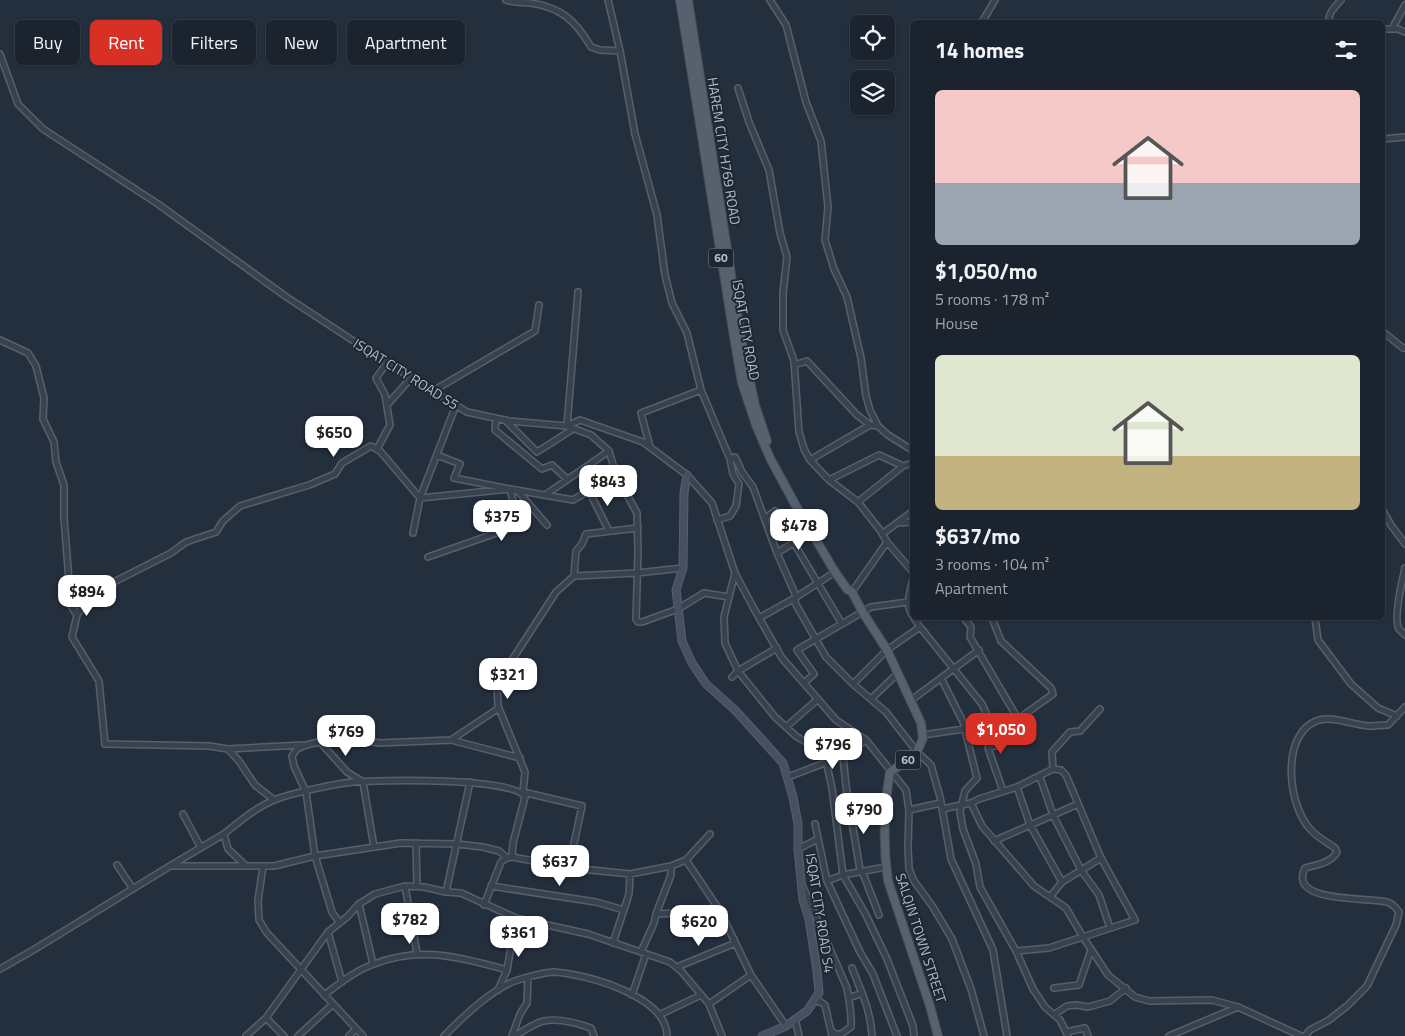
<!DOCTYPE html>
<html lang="en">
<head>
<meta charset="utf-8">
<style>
  :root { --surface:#1b232e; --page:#242b36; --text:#f1f3f6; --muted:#a0a4aa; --line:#39404a; --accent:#d93025 }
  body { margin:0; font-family:"Titillium Web",sans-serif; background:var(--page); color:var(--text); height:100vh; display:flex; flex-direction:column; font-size:19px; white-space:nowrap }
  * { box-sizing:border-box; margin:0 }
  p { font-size:16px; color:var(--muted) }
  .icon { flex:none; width:28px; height:28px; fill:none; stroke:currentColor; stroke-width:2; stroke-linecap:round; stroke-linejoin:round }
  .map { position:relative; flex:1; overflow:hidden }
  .sheet { position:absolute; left:910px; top:20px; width:475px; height:600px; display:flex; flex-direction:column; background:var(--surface); border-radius:8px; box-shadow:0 1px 4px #0004,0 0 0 1px var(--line) }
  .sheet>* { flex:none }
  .guide { position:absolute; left:15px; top:20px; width:475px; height:45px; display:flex; gap:10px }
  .fabs { position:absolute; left:850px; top:15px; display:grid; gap:10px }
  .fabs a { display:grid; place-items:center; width:45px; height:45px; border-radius:8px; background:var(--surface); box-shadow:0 1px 4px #0004,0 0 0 1px var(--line); font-size:25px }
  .price { position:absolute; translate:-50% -42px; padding:0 11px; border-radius:10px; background:#fff; color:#222; font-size:16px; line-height:32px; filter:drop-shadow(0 1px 2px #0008) }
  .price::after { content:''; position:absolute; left:50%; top:30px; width:15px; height:11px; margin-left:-8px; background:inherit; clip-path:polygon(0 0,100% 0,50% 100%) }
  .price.on { background:var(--accent); color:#fff }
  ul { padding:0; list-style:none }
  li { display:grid; align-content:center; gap:10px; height:265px; padding:0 25px }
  li span { display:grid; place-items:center; height:155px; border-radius:8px; color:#555 }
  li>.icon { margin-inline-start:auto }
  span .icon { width:90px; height:90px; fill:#fffc; stroke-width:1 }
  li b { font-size:21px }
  h2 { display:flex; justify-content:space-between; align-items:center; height:60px; padding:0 25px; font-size:21px }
  .chip { padding:0 18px; border-radius:8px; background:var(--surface); box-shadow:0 1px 4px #0004,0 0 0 1px var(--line); font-size:18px; line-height:45px }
  .chip.on { background:var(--accent); color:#fff }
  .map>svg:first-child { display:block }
</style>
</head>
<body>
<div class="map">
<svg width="1405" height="1036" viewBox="0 0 1405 1036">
  <rect width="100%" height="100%" fill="#242f3e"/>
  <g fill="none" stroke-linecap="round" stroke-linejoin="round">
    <g stroke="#565f6c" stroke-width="8">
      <path id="street" d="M506 0C513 3 522 2 530 3 561 7 576 21 591 47L600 50 620 51
        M608 0 620 51 635 134 657 215 665 275 672 303 687 333 701 390 730 459 733 474 739 484 736 506 730 516 717 520
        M770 0 786 25 806 102 821 141 828 207 825 240 834 269 847 297 861 358 866 396 870 410 878 426
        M982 22 995 0
        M1329 22C1328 13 1335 7 1341 0
        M1382 29H1398L1405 32
        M1392 29 1405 5
        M0 54 18 104 43 129 158 204 285 296 381 359 467 412 509 421 567 426 580 420 643 442 687 475 712 503 735 573 753 607 782 658 836 720 866 740 906 790 909 810 908 847 909 869 914 881 933 907 952 939 971 989 984 1036
        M738 88 749 122 769 170 780 233 787 257 783 293V330L794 361 799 432 804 449 810 460 829 480 858 502 880 530 887 542 912 571
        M1382 139 1405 137
        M578 292 567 426 591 435 609 451 616 475 637 513 638 552 636 619 638 622H642L678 609 704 593 729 597
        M1382 331 1403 348H1405
        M0 340 28 353 36 366 44 398 43 419 54 442 56 462 64 485V518L71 606 77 615 72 637 99 681 105 744 209 746 228 749 239 761 255 785 274 800
        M794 365 807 361 857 415 870 425 878 426 888 435 912 450
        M433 391 535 331 539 305
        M387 405 411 378
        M496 418 495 430 542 469 552 465 567 479
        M505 420 537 452 573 429
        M650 447 641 413 701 390
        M377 449 390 425 385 395 376 378 387 363
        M730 459 735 457 742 472 753 487 777 553 796 596 795 603 826 657 853 684 886 712 917 752 931 765 940 797 951 859 993 950 1007 1036
        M810 460 870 425
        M829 480 879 455 903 466 912 463
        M517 490 547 525
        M589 491 609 531
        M545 495 609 451
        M858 502 903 466
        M1382 509 1391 525 1405 544
        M765 518 775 511 842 624
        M897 523 912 522
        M413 533 420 498 456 405
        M882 534 912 512
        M777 553 811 532
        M428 557 519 525 510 489 454 478 460 464 437 455
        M1405 568C1402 581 1393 619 1399 629 1401 631 1403 633 1405 635
        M735 573 724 617 725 643 738 671 775 717 797 737 818 748 826 761 832 788 843 875 865 913 887 959 913 1026 914 1036
        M574 576 576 551 582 544 586 534 638 528
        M912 582C910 595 905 603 912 615
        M852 592 887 542
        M77 615 86 602 104 587 171 553 186 542 216 532 223 521 240 506 309 485 335 474 342 463 371 446 380 451 420 498 510 489 573 500 616 475
        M759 618 795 598 835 572
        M914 618 920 627 982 704 996 735 1053 694 1051 688 1001 641 992 618
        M964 618 971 627 970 637 1018 719
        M1315 618 1318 640 1351 684 1378 708 1397 716
        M732 677 738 671 777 648
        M941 678 963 722 977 778 965 791 960 812 963 829 976 864 980 887 1016 951 1033 989 1045 1007 1060 1020 1068 1036
        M804 683 814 674 797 650 871 607 908 602
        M853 684 887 650 920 627
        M871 699 897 674
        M910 701 979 650
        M786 727 818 699
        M923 735 991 725
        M996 735 1003 744 988 748 1003 791
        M451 740 499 708
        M320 742 347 772 363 782 374 847
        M228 749 303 745
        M843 756 846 786 860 870 862 871 879 915
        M788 777 843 756 866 740
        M1040 777 1053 815 1081 870 1099 895 1110 928
        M1017 787 1030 825 1062 882
        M971 803 982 826 1034 886 1066 908 1083 937 1108 975 1135 997 1149 1001 1212 1000 1238 1007 1301 1036
        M942 809 971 803 979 799 1017 787 1053 769 1052 752 1070 732 1080 731 1100 709
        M909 810 941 803
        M183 814 201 848
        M815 824 827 881 860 952 873 974 897 1036
        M994 841 1078 804
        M416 843 417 886
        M798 849 818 839
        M686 860 720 911 751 975 786 1026
        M117 865 133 889
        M245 865 228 849 224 834C239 822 255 808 274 800 292 793 334 784 353 782 378 780 515 777 525 797L513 843 512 857
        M170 866 224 834
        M263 866 258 901 259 920 267 933 363 1036
        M569 867 582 806 523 792 525 772 498 706 497 683 556 592 574 576 637 573 683 568
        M827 881 843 875 886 867
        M405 886 417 953
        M491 886 596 902 624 910
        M803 887 847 988C849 1001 852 1014 851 1027L841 1034H835L831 1030
        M446 892 470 782
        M1050 897 1062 882 1101 858
        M359 904 373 964
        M484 905 501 862 507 858 512 857 572 868 630 874 671 866 686 860 710 834
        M656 914 720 911
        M339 922 332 912 315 856 306 792 294 766 292 756 297 749 306 745 344 736 379 743 451 740 520 758
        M328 932 342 982
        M613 943 629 894 630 874
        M1016 951 1049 948 1135 920 1101 858 1066 775 1061 770 1053 769
        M641 952 654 923 656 914 671 875V866
        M677 967 733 944 734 939
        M852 968 862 993
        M0 969 35 949 170 866H274L315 856 401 843 457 844 483 847 499 851 507 858
        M1054 988 1079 985 1091 950
        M498 990 507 970 516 918
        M324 995C339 984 356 970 374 964 421 946 460 957 507 970
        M632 995 646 954
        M849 998 862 993C868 1007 871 1021 872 1036
        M814 1002 819 1001 825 1005 832 1036
        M709 1004 751 975
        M1055 1014 1067 1006 1076 1005 1088 1007 1110 1001 1126 988
        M659 1015 701 995
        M266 1018 284 1036
        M795 1019 799 1036
        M1066 1032 1085 1028 1088 1036
        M246 1036 266 1018 328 932 347 917 359 904 375 894 405 886 424 887 446 892 461 893 516 918 588 934 670 962 681 971 709 1004 722 1036
        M298 1036 333 1004
        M349 1036 356 1029
        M444 1036C463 1017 494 986 521 979 528 977 548 972 554 972 586 974 667 996 667 1036
        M512 1036 520 1014 527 1003 528 978
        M515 1036C524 1031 534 1023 544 1021 559 1018 577 1023 591 1028L594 1036
        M1169 1036 1238 1007
        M1305 1036 1310 1030 1329 1020 1347 1006 1367 986 1396 925 1399 912C1395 907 1393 904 1387 902 1370 897 1287 904 1305 868 1316 865 1331 863 1337 852L1335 848C1328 843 1317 837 1311 830 1288 807 1280 736 1316 721 1332 715 1352 725 1369 726 1375 726 1382 725 1388 725L1405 707"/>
    </g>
    <g stroke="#565f6c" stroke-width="9">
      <path id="secondary" d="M687 475 684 493 683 568 676 590 682 641 692 663 706 684 735 710 783 763 793 797 798 824V849L803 900 809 919 817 971 819 993 807 1011 786 1026 762 1036"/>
    </g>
    <g stroke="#414a57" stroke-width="10">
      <path id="primary" d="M680 0 735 343 742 383 756 425 770 458 796 506 835 572 847 589 852 592 862 611 887 650 921 723 923 738 917 752 913 757 890 772C884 807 883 846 888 881L930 1006 938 1036
        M688 0 741 338 755 405 767 441"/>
    </g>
    <use href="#street" stroke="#38414e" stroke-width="5"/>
    <use href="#secondary" stroke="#465061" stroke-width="7"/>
    <use href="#primary" stroke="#56606e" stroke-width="8"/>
  </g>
  <g text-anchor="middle" stroke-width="4" stroke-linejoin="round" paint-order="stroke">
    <g fill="#1d2633" stroke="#878f9c" stroke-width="1">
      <rect x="708.5" y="248.5" width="25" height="19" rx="4"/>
      <rect x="895.5" y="750.5" width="25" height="19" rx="4"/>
    </g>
    <g font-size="12" font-weight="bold" fill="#b4bcc9">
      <text x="721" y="262">60</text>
      <text x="908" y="764">60</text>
    </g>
    <g font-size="14" fill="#b4bcc9" stroke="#1d2633">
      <text transform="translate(724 151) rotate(81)" y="5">HAREM CITY H769 ROAD</text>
      <text transform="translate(746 330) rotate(80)" y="5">ISQAT CITY ROAD</text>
      <text transform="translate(406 374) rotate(32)" y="5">ISQAT CITY ROAD S5</text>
      <text transform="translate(820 913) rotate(81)" y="5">ISQAT CITY ROAD S4</text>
      <text transform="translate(921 938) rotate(72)" y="5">SALQIN TOWN STREET</text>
    </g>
  </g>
</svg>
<div class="fabs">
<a><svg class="icon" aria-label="locate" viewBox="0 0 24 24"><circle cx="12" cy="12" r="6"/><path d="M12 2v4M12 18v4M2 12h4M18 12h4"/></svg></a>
<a><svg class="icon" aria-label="layers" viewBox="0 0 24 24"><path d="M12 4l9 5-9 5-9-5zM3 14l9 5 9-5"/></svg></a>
</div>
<b class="price" style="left:334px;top:458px">$650</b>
<b class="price" style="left:608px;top:507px">$843</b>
<b class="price" style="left:502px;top:542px">$375</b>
<b class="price" style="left:799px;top:551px">$478</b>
<b class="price" style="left:87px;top:617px">$894</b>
<b class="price" style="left:508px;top:700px">$321</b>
<b class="price on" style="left:1001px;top:755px">$1,050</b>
<b class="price" style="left:346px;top:757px">$769</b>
<b class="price" style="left:833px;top:770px">$796</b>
<b class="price" style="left:864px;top:835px">$790</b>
<b class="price" style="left:560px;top:887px">$637</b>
<b class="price" style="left:410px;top:945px">$782</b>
<b class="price" style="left:699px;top:947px">$620</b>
<b class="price" style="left:519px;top:958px">$361</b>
<div class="guide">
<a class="chip">Buy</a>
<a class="chip on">Rent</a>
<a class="chip">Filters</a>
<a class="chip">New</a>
<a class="chip">Apartment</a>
</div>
<section class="sheet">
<h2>14 homes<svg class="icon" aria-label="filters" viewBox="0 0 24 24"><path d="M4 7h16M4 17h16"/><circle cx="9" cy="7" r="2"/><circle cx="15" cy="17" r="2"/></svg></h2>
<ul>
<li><span style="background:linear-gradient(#f6c9c9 60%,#9aa5b1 0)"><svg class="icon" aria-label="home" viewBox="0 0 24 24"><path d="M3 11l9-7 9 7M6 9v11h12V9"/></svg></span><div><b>$1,050/mo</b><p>5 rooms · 178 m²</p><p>House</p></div></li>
<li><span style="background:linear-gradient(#dfe7d0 65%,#c2b280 0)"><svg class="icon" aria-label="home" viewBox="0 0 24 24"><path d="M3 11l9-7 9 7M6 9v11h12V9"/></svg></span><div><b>$637/mo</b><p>3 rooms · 104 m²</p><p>Apartment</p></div></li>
</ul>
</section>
</div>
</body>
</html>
